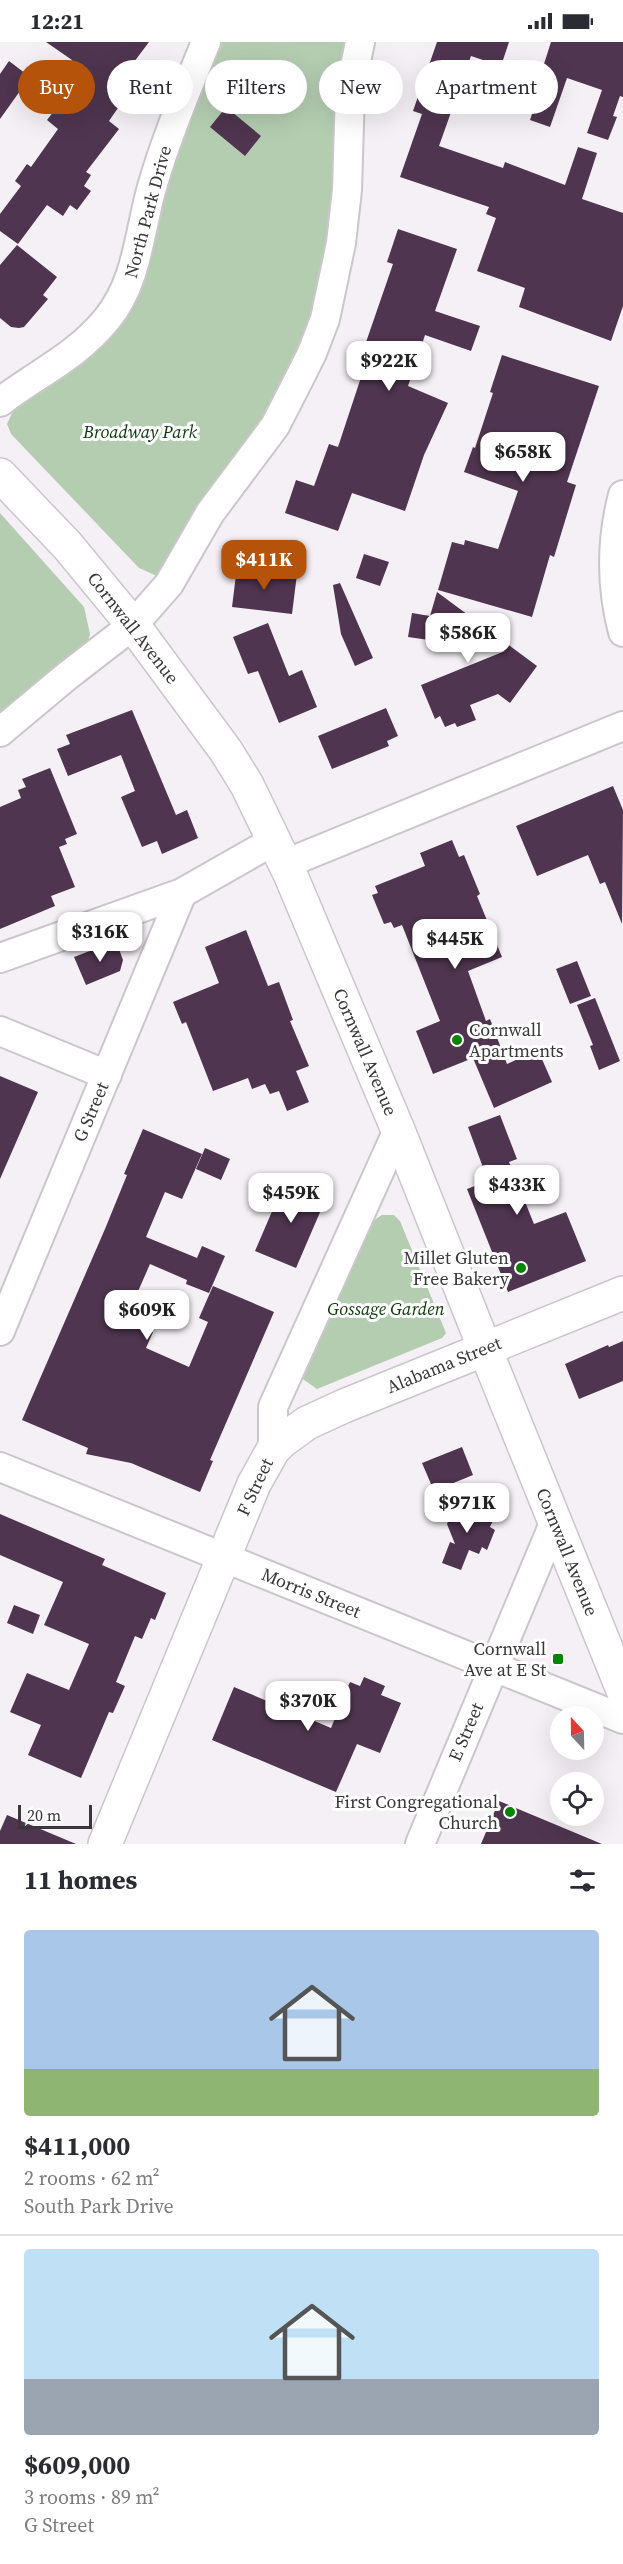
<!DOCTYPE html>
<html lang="en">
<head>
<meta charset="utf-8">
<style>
  :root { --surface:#fff; --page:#f7f7f7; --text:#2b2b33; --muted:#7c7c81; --line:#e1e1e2; --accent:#b45309 }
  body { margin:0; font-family:"Source Serif 4",serif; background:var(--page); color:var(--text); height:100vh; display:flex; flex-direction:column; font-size:22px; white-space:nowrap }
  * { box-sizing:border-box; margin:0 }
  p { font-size:20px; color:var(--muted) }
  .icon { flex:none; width:33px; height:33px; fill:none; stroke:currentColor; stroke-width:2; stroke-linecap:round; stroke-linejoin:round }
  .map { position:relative; height:1802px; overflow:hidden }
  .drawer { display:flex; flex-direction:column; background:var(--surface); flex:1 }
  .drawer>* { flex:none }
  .guide { position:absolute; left:18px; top:18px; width:588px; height:54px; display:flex; gap:12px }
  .needle { width:39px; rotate:338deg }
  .tools { position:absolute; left:550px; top:1664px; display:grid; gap:12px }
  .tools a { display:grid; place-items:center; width:54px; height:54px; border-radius:50%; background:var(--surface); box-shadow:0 6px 24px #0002; font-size:30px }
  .scale { position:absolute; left:18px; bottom:15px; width:74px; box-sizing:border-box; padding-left:6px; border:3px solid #393739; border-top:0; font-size:16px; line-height:21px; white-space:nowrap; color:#393739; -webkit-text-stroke:4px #fff; paint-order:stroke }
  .price { position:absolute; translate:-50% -51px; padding:0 14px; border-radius:12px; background:#fff; color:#222; font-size:20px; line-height:39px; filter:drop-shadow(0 2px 3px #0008) }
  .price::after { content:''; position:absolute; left:50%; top:36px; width:18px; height:14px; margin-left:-9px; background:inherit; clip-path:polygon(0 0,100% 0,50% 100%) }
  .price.selected { background:var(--accent); color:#fff }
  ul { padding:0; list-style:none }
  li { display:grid; align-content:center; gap:12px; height:318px; padding:0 24px }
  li+li { border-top:2px solid var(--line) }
  li span { display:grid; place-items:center; height:186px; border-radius:6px; color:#555 }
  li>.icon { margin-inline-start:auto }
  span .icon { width:108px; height:108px; fill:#fffc; stroke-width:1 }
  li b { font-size:26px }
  h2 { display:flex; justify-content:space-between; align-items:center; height:72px; padding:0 24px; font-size:26px }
  .tag { padding:0 21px; border-radius:27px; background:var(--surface); box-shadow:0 6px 24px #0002; font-size:21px; line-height:54px }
  .tag.selected { background:var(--accent); color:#fff }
  .status { display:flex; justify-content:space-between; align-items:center; height:42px; padding:0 30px; background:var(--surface); direction:ltr }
  .status svg { height:16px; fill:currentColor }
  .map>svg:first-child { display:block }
</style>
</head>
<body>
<div class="status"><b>12:21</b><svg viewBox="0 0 49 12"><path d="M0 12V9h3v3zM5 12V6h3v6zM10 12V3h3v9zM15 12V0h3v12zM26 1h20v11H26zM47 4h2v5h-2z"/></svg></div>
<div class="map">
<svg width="623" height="1802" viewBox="0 0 623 1802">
  <rect width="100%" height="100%" fill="#f5f0f5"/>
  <path fill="#b4cdb1" d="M214 0H346L335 149 327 212 313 274 272 367 159 535 139 526 11 392 7 382 13 369 38 348 90 311 154 179Z
    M0 471 84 565 90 592 87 603 0 677Z
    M382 1173H394L400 1179 446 1291 442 1296 317 1347 300 1335 371 1180Z"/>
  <path fill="#4f354f" d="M46 0H149L131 24 142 31 109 79 119 87 86 130 91 133 84 144 91 149 77 168 70 163 63 174 47 163 18 202 0 189V172L21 144 15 139 27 122 31 125 58 87 47 78 81 34 68 24 72 18Z
    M437 0H509L501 24 471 14 439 104 503 126 505 120 565 143 578 105 597 111 582 157 623 171V264L611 299 519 265 525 246 477 229 496 176 486 172 489 165 400 135 422 72 413 69Z
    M551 0H623V55L620 54 613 74 617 75 608 98 587 91 602 48 567 36 550 85 530 78 547 27 543 25Z
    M9 19 30 35 0 77V32Z
    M226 65 261 94 245 114 210 85Z
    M398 187 457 207 435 269 480 284 471 309 425 293 408 344 448 361 424 413 405 469 352 451 338 489 285 471 296 438 314 444 329 402 338 405 370 308 364 306 393 222 387 220Z
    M17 203 57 235 43 253 48 257 24 285 19 286 11 285 0 276V223Z
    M502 313 599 344 567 440 576 443 554 515 550 513 532 575 438 548 452 500 464 503 465 498 498 507 518 449 464 430 473 405 475 406 493 351 490 350Z
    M364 512 389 520 380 544 356 536Z
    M237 525 297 532 292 572 232 565Z
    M340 541 373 616 355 624 341 592 333 543Z
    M437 550 537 624 510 661 498 652 470 663 476 678 457 685 455 681 445 685 440 674 435 677 421 643 505 609 408 595 412 571 430 574Z
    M268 581 289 634 302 628 317 665 279 681 258 629 248 632 233 595Z
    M386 666 398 694 387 699 389 704 332 727 318 694Z
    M132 668 176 773 187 768 198 796 162 812 157 799 142 805 121 755 135 749 121 713 68 734 57 707 70 702 66 693Z
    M50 726 77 792 65 797 67 802 59 805 75 845 51 854 55 864 0 887V765L21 756 18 748 26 745 22 737Z
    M613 744 623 768 622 882 605 840 600 842 588 813 537 834 516 784Z
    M452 798 459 815 464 813 480 852 477 854 502 915 468 929 486 979 490 977 507 1022 538 1008 552 1040 494 1066 473 1016 433 1032 416 989 440 979 402 883 394 886 391 880 384 882 372 853 378 851 375 844 425 824 420 811Z
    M246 888 268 944 279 940 293 978 290 979 309 1024 296 1029 309 1060 287 1069 279 1049 270 1052 265 1042 252 1047 248 1036 213 1049 186 980 182 982 173 960 219 941 205 905Z
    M116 899 123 918 120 929 86 943 74 915Z
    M577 919 591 954 570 962 556 927Z
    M595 956 620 1019 599 1028 590 1004 593 1003 577 963Z
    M0 1034 38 1050 0 1137Z
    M500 1073 517 1117 509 1120 534 1182 566 1170 586 1219 508 1250 467 1147 488 1139 468 1085Z
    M143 1087 202 1112 182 1157 165 1150 146 1195 197 1216 202 1204 225 1214 209 1251 186 1242 187 1238 150 1222 125 1279 153 1290 146 1306 189 1325 208 1280 199 1276 213 1244 274 1270 210 1418 213 1419 200 1450 131 1421 86 1412 88 1406 22 1378 105 1187 127 1133 124 1132Z
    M205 1106 230 1117 221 1138 196 1127Z
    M286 1137 327 1154 296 1226 255 1209Z
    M623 1299V1339L579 1357 565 1322 608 1303 609 1305Z
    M462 1405 473 1433 434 1449 422 1421Z
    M456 1460 494 1476 490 1485 495 1488 487 1508 482 1505 479 1512 469 1508 461 1528 442 1521 450 1500 455 1502 447 1482Z
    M0 1472 105 1517 102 1523 166 1551 155 1578 151 1576 142 1597 135 1594 116 1640 125 1644 113 1671 109 1670 81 1736 28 1713 41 1683 10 1670 27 1631 69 1648 89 1602 44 1583 63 1540 0 1513Z
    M14 1563 40 1573 33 1592 7 1581Z
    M364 1635 385 1644 381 1653 401 1661 380 1711 357 1702 336 1750 212 1698 234 1645 331 1686 350 1640 360 1644Z
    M499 1759 602 1802H481Z
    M7 1773 76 1802H0V1789Z"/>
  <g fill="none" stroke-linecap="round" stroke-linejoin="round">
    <g stroke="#cbc6cb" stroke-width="32">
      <path id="minor" d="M0 360C38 331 76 315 107 277 138 239 139 190 152 145 166 96 187 47 206 0
        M623 453C611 499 611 544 623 590
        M0 690 67 634 133 583 169 542 210 471 275 384 296 343 312 311 325 277 341 201 347 148 350 49 360 0
        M285 822 623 684
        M0 916 182 851 275 798
        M0 989 107 1033
        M0 1289 182 851
        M273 1408V1365L398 1088
        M0 1425 623 1677
        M420 1802 555 1479"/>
    </g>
    <g stroke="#cbc6cb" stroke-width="36">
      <path id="tertiary" d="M105 1802 254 1442 273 1408 282 1399 307 1381 344 1364 485 1307 623 1648"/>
    </g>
    <g stroke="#cbc6cb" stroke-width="36">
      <path id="secondary" d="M0 433 67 503 133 583 226 709 247 743 291 834 398 1088 485 1307 623 1251"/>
    </g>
    <use href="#minor" stroke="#fff" stroke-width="28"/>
    <use href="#tertiary" stroke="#fff" stroke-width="33"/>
    <use href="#secondary" stroke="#fff" stroke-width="33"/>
  </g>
  <g fill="#048401" stroke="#fff" stroke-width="2">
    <circle cx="457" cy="998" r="6"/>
    <circle cx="521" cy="1226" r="6"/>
    <rect x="552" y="1611" width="12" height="12" rx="3"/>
    <circle cx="510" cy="1770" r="6"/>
  </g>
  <g text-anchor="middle" stroke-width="6" stroke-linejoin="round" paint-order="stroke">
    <g font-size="18" fill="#393739" stroke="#fff">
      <text transform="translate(148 170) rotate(-75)" y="6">North Park Drive</text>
      <text transform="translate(133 586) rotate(52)" y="6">Cornwall Avenue</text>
      <text transform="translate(365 1010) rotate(67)" y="6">Cornwall Avenue</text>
      <text transform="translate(91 1070) rotate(-67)" y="6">G Street</text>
      <text transform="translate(444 1323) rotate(-22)" y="6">Alabama Street</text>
      <text transform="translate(255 1445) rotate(-65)" y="6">F Street</text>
      <text transform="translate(567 1510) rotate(68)" y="6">Cornwall Avenue</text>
      <text transform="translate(311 1551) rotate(22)" y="6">Morris Street</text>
      <text transform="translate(466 1690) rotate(-67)" y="6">E Street</text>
    </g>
    <g font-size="18" font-style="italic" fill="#0d380b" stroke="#fff">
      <text x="140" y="396">Broadway Park</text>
      <text x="386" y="1273">Gossage Garden</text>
    </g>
    <g font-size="18" fill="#393739" stroke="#fff" text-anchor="end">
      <text x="469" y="994" text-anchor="start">Cornwall<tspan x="469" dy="21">Apartments</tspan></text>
      <text x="509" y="1222">Millet Gluten<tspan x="509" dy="21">Free Bakery</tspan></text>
      <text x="546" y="1613">Cornwall<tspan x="546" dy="21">Ave at E St</tspan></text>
      <text x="498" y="1766">First Congregational<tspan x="498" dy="21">Church</tspan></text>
    </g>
  </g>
</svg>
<div class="tools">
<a><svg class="needle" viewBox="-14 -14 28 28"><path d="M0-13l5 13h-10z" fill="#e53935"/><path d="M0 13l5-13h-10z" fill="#7c7c81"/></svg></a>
<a><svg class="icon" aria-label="locate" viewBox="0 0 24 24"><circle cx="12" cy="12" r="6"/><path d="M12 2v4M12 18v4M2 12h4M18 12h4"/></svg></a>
</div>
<div class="scale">20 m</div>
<b class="price" style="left:389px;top:350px">$922K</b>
<b class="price" style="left:523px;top:441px">$658K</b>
<b class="price selected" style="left:264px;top:549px">$411K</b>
<b class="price" style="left:468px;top:622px">$586K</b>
<b class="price" style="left:100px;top:921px">$316K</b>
<b class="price" style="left:455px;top:928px">$445K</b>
<b class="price" style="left:517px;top:1174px">$433K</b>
<b class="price" style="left:291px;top:1182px">$459K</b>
<b class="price" style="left:147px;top:1299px">$609K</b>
<b class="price" style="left:467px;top:1492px">$971K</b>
<b class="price" style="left:308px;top:1690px">$370K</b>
<div class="guide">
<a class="tag selected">Buy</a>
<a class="tag">Rent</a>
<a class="tag">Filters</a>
<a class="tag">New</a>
<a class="tag">Apartment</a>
</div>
</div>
<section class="drawer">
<h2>11 homes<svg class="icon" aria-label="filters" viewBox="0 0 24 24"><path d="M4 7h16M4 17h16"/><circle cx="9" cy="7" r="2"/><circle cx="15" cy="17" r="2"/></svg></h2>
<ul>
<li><span style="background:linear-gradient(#a9c7e8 75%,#8fb573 0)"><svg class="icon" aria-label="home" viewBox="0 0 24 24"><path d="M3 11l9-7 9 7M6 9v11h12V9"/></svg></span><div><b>$411,000</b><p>2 rooms · 62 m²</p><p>South Park Drive</p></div></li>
<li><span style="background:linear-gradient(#bfe0f5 70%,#9aa5b1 0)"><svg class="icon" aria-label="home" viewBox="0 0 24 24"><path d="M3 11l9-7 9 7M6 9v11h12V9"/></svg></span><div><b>$609,000</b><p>3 rooms · 89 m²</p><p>G Street</p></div></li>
</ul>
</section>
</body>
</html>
